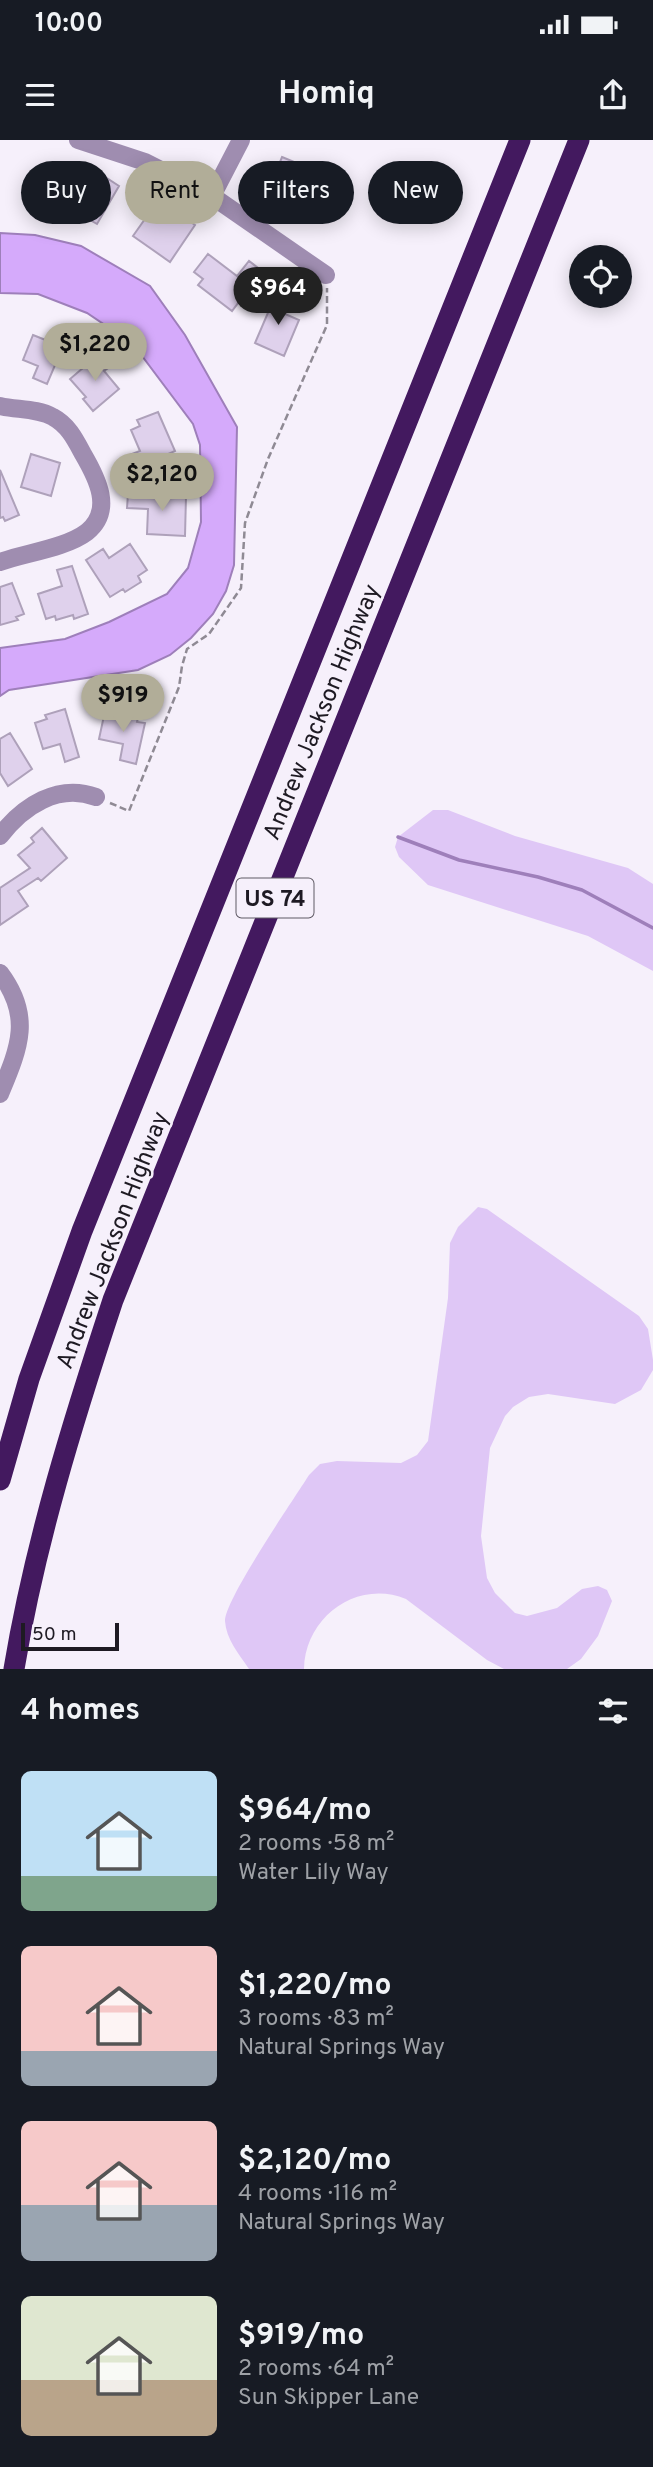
<!DOCTYPE html>
<html lang="en">
<head>
<meta charset="utf-8">
<style>
  :root { --surface:#171b24; --page:#242831; --text:#f1f3f6; --muted:#9ea1a6; --accent:#b1ad98 }
  body { margin:0; font-family:Overpass,sans-serif; background:var(--page); color:var(--text); height:100vh; display:flex; flex-direction:column; font-size:26px; white-space:nowrap }
  * { box-sizing:border-box; margin:0 }
  p { font-size:23px; color:var(--muted) }
  .icon { flex:none; width:38px; height:38px; fill:none; stroke:currentColor; stroke-width:2; stroke-linecap:round; stroke-linejoin:round }
  .map { position:relative; height:1529px; overflow:hidden }
  .details { display:flex; flex-direction:column; background:var(--surface); flex:1 }
  .details>* { flex:none }
  .banner { position:absolute; left:21px; top:21px; width:612px; height:63px; display:flex; gap:14px }
  .tools { position:absolute; left:569px; top:105px; display:grid; gap:14px }
  .tools a { display:grid; place-items:center; width:63px; height:63px; border-radius:50%; background:var(--surface); box-shadow:0 4px 18px #0003; font-size:35px }
  .scale { position:absolute; left:21px; bottom:18px; width:98px; box-sizing:border-box; padding-left:7px; border:4px solid #1e1a23; border-top:0; font-size:19px; line-height:24px; white-space:nowrap; color:#1e1a23; -webkit-text-stroke:5px #f6f0fb; paint-order:stroke }
  .price { position:absolute; translate:-50% -60px; padding:0 16px; border-radius:24px; background:var(--accent); color:#111; font-size:23px; line-height:46px; filter:drop-shadow(0 2px 4px #0008) }
  .price::after { content:''; position:absolute; left:50%; top:42px; width:21px; height:16px; margin-left:-10px; background:inherit; clip-path:polygon(0 0,100% 0,50% 100%) }
  .price.on { background:#222; color:#fff }
  ul { padding:0; list-style:none }
  li { display:flex; align-items:center; gap:21px; height:175px; padding:0 21px }
  li span { display:grid; place-items:center; flex:none; width:196px; height:140px; border-radius:10px; color:#555 }
  li>.icon { margin-inline-start:auto }
  span .icon { width:84px; height:84px; fill:#fffc; stroke-width:1 }
  li b { font-size:30px }
  h2 { display:flex; justify-content:space-between; align-items:center; height:84px; padding:0 21px; font-size:30px }
  .pill { padding:0 24px; border-radius:32px; background:var(--surface); box-shadow:0 4px 18px #0003; font-size:24px; line-height:63px }
  .pill.on { background:var(--accent); color:#111 }
  .status { display:flex; justify-content:space-between; align-items:center; height:49px; padding:0 35px; background:var(--surface); direction:ltr }
  .status svg { height:19px; fill:currentColor }
  header { display:flex; justify-content:space-between; align-items:center; height:91px; padding:0 21px; background:var(--surface); font-size:32px; font-weight:700 }
  .map>svg:first-child { display:block }
</style>
</head>
<body>
<div class="status"><b>10:00</b><svg viewBox="0 0 49 12"><path d="M0 12V9h3v3zM5 12V6h3v6zM10 12V3h3v9zM15 12V0h3v12zM26 1h20v11H26zM47 4h2v5h-2z"/></svg></div>
<header><svg class="icon" aria-label="menu" viewBox="0 0 24 24"><path d="M4 6h16M4 12h16M4 18h16"/></svg>Homiq<svg class="icon" aria-label="share" viewBox="0 0 24 24"><path d="M12 15V3M7 8l5-5 5 5M5 13v7h14v-7"/></svg></header>
<div class="map">
<svg width="653" height="1529" viewBox="0 0 653 1529">
  <rect width="100%" height="100%" fill="#f6f0fb"/>
  <path fill="#dfc7f6" d="M433 670H448L515 696 628 728 653 744V831L588 796 428 745 399 717 395 707 398 697Z
    M478 1067 487 1069 639 1176 648 1189 653 1220V1230L641 1250 615 1264 548 1254 529 1257 513 1267 505 1276 490 1308 481 1396 487 1438 495 1453 515 1473 527 1476 557 1468 582 1449 598 1446 607 1450 612 1461 598 1496 581 1519 567 1529H504L487 1520 406 1459C357 1439 305 1477 304 1529H249C239 1514 226 1499 225 1481 225 1459 294 1359 309 1335L320 1324 337 1321 401 1323 417 1315 428 1301 448 1158 450 1103 458 1087Z"/>
  <path fill="#d5aafb" stroke="#9e7fba" stroke-width="2" d="M0 93 35 95 81 106 150 146 185 195 237 287 234 425 226 451 213 474 191 498 170 515 138 530 9 550 0 556V508L65 499 109 482 167 454 188 428 201 382 200 305 193 284 133 204 87 173 38 154 0 153Z"/>
  <g fill="none" stroke-linecap="round" stroke-linejoin="round">
    <path stroke="#9e7fba" stroke-width="3.5" d="M398 697 459 720 538 737 582 750 653 788"/>
  </g>
  <path fill="#dfd1ec" stroke="#aea1ba" stroke-width="2" d="M282 17 316 31 307 55 316 58 310 72 267 54Z
    M78 37 98 49 105 37 119 46 97 84 62 64Z
    M152 69 170 81 176 72 195 85 170 122 133 96Z
    M208 114 237 136 249 121 262 131 232 171 198 145 203 139 194 132Z
    M276 154 291 160 285 174 299 180 284 216 255 203Z
    M33 195 53 203 55 200 64 204 47 244 33 238 38 226 23 220Z
    M97 216 108 228 104 231 119 249 93 271 83 259 86 257 70 239Z
    M158 272 175 311 135 329 129 315 140 311 131 290 140 286 137 280Z
    M31 314 60 323 51 356 21 347Z
    M0 330 19 375 5 381 3 377 0 378Z
    M128 354 186 356 185 396 147 394 148 369 127 368Z
    M130 404 147 430 138 436 141 442 125 452 123 449 110 457 86 420 103 409 109 418Z
    M72 426 88 474 74 479 73 475 56 480 55 476 46 479 38 454 62 446 57 430Z
    M12 443 24 474 16 477 18 480 0 485V447Z
    M65 569 79 617 65 622 60 604 43 609 35 583 47 579 45 575Z
    M105 571 138 578 137 582 145 583 136 624 120 620 123 604 99 599Z
    M10 593 32 629 8 646 0 633V599Z
    M42 688 67 718 41 741 38 738 18 751 28 766 0 785V748L30 728 18 715 34 702 31 698Z"/>
  <g fill="none" stroke-linecap="round" stroke-linejoin="round">
    <path stroke="#8f8a94" stroke-width="2.5" stroke-dasharray="7 3.5" stroke-linecap="butt" d="M110 663 129 671 179 547 182 526 187 509 209 494 241 448 245 383 268 319 327 185V148"/>
    <path stroke="#9f8db0" stroke-width="18" d="M78 0 145 22 212 56 326 135
      M212 56 241 0
      M0 266C17 270 37 268 53 277 68 285 75 299 83 314 97 338 114 370 87 392 66 408 25 413 0 422
      M0 696C23 666 58 643 96 657
      M0 833C33 877 19 908 0 954"/>
    <path stroke="#43195f" stroke-width="21" d="M0 1340 29 1239 82 1091 520 0
      M14 1529C35 1403 73 1281 113 1160L579 0"/>
  </g>
  <g text-anchor="middle" stroke-width="5" stroke-linejoin="round" paint-order="stroke">
    <rect fill="#f6f0fb" stroke="#5f5a64" stroke-width="2" x="236.5" y="738.5" width="77" height="39" rx="5"/>
    <g font-size="23" font-weight="bold" fill="#1e1a23">
      <text x="275" y="766">US 74</text>
    </g>
    <g font-size="24" fill="#1e1a23" stroke="#f6f0fb">
      <text transform="translate(321 572) rotate(-68)" y="8">Andrew Jackson Highway</text>
      <text transform="translate(112 1100) rotate(-69)" y="8">Andrew Jackson Highway</text>
    </g>
  </g>
</svg>
<div class="tools">
<a><svg class="icon" aria-label="locate" viewBox="0 0 24 24"><circle cx="12" cy="12" r="6"/><path d="M12 2v4M12 18v4M2 12h4M18 12h4"/></svg></a>
</div>
<div class="scale">50 m</div>
<b class="price on" style="left:278px;top:187px">$964</b>
<b class="price" style="left:95px;top:243px">$1,220</b>
<b class="price" style="left:162px;top:373px">$2,120</b>
<b class="price" style="left:123px;top:594px">$919</b>
<div class="banner">
<a class="pill">Buy</a>
<a class="pill on">Rent</a>
<a class="pill">Filters</a>
<a class="pill">New</a>
</div>
</div>
<section class="details">
<h2>4 homes<svg class="icon" aria-label="filters" viewBox="0 0 24 24"><path d="M4 7h16M4 17h16"/><circle cx="9" cy="7" r="2"/><circle cx="15" cy="17" r="2"/></svg></h2>
<ul>
<li><span style="background:linear-gradient(#bfe0f5 75%,#7fa58c 0)"><svg class="icon" aria-label="home" viewBox="0 0 24 24"><path d="M3 11l9-7 9 7M6 9v11h12V9"/></svg></span><div><b>$964/mo</b><p>2 rooms · 58 m²</p><p>Water Lily Way</p></div></li>
<li><span style="background:linear-gradient(#f6c9c9 75%,#9aa5b1 0)"><svg class="icon" aria-label="home" viewBox="0 0 24 24"><path d="M3 11l9-7 9 7M6 9v11h12V9"/></svg></span><div><b>$1,220/mo</b><p>3 rooms · 83 m²</p><p>Natural Springs Way</p></div></li>
<li><span style="background:linear-gradient(#f6c9c9 60%,#9aa5b1 0)"><svg class="icon" aria-label="home" viewBox="0 0 24 24"><path d="M3 11l9-7 9 7M6 9v11h12V9"/></svg></span><div><b>$2,120/mo</b><p>4 rooms · 116 m²</p><p>Natural Springs Way</p></div></li>
<li><span style="background:linear-gradient(#dfe7d0 60%,#b9a48a 0)"><svg class="icon" aria-label="home" viewBox="0 0 24 24"><path d="M3 11l9-7 9 7M6 9v11h12V9"/></svg></span><div><b>$919/mo</b><p>2 rooms · 64 m²</p><p>Sun Skipper Lane</p></div></li>
</ul>
</section>
</body>
</html>
